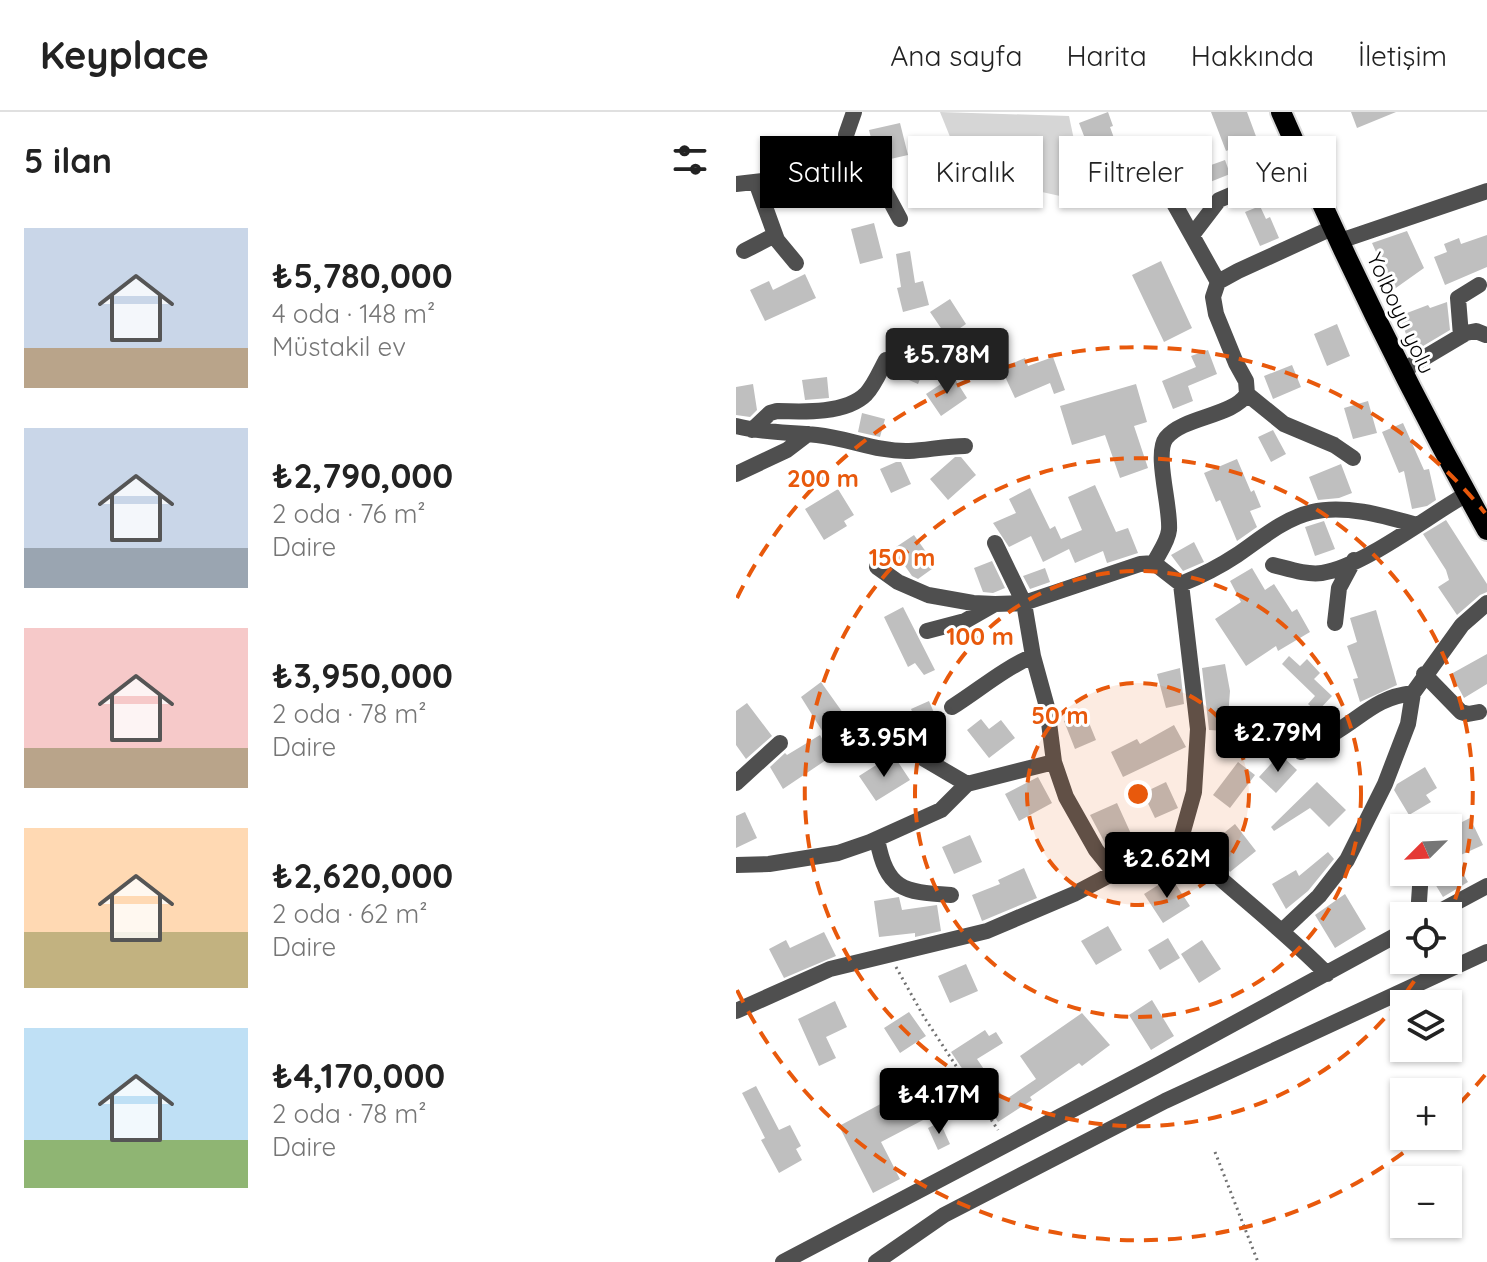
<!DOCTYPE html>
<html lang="tr">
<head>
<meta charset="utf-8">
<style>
  :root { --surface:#fff; --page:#f2f2f2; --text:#222; --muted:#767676; --line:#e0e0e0; --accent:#000 }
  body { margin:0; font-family:Quicksand,sans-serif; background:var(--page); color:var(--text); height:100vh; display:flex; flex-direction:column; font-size:30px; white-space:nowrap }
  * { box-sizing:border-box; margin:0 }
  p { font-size:26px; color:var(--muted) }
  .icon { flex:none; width:44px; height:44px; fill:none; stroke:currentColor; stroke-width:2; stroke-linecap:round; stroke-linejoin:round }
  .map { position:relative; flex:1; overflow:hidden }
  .side { display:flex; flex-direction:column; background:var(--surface); width:736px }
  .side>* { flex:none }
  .top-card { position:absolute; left:24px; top:24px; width:606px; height:72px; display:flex; gap:16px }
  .needle { width:52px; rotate:246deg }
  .controls { position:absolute; left:654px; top:702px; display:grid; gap:16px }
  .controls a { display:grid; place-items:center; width:72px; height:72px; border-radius:0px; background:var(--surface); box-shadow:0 2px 6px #0004; font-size:40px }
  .price { position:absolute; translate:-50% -68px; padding:0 18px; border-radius:8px; background:var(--accent); color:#fff; font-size:26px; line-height:52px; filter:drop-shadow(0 2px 4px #0008) }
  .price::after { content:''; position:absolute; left:50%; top:48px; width:24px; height:18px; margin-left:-12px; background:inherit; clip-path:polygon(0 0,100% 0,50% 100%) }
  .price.on { background:#222; color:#fff }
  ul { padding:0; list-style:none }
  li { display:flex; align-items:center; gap:24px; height:200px; padding:0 24px }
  li span { display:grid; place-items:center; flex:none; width:224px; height:160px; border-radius:0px; color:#555 }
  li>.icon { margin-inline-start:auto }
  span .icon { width:96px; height:96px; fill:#fffc; stroke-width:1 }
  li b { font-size:34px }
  h2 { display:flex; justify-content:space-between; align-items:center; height:96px; padding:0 24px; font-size:34px }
  .chip { padding:0 28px; border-radius:0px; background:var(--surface); box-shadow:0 2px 6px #0004; font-size:28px; line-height:72px }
  .chip.on { background:var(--accent); color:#fff }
  header { display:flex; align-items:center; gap:48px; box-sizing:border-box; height:112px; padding:0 40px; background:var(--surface); border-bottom:2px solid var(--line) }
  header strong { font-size:38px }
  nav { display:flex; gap:44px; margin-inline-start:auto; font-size:28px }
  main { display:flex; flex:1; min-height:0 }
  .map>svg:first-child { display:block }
</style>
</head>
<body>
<header>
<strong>Keyplace</strong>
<nav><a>Ana sayfa</a><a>Harita</a><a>Hakkında</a><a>İletişim</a></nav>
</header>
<main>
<section class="side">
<h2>5 ilan<svg class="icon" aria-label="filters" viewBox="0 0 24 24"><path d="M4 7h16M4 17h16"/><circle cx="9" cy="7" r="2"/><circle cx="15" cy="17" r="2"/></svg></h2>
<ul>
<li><span style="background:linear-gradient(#c9d6e8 75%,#b9a48a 0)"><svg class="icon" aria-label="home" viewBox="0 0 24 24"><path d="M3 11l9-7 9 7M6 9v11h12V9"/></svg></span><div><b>₺5,780,000</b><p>4 oda · 148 m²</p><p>Müstakil ev</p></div></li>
<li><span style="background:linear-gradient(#c9d6e8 75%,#9aa5b1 0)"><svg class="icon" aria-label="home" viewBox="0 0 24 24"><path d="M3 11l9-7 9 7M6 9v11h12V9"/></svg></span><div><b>₺2,790,000</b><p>2 oda · 76 m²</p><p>Daire</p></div></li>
<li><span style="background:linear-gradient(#f6c9c9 75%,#b9a48a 0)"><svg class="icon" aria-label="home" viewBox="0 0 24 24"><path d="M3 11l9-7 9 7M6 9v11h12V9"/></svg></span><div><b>₺3,950,000</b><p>2 oda · 78 m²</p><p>Daire</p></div></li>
<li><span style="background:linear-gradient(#ffd9b3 65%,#c2b280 0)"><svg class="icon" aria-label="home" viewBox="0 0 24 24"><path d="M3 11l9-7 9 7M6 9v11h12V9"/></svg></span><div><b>₺2,620,000</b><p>2 oda · 62 m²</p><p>Daire</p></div></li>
<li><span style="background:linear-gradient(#bfe0f5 70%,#8fb573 0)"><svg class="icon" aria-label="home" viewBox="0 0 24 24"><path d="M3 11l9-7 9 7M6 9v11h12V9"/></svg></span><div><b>₺4,170,000</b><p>2 oda · 78 m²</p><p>Daire</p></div></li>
</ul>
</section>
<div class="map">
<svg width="751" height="1150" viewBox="0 0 751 1150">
  <rect width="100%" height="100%" fill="#fff"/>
  <path fill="#d6d6d6" d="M204 0 333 4 351 90 288 76 225 52Z"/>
  <path fill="#bfbfbf" d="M372 0 377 14 374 15 382 37 390 34 403 68 370 81 343 11Z
    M475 0H511L521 27 490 39Z
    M615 0H660L621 16Z
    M164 11 172 43 137 51 126 47 122 29 135 26 133 18Z
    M489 48 494 62 469 72 464 57Z
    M524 94 530 107 534 105 543 126 524 134 509 100Z
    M138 111 147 146 124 152 115 117Z
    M671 119 688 156 657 178 636 131Z
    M751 123V155L709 173 698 145 711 140 708 132 723 126 725 132Z
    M174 139 179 171 187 169 193 193 167 200 161 176 165 175 160 142Z
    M425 149 456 216 428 230 396 163Z
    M69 162 80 186 29 209 14 178 33 169 37 178Z
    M214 187 230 212 211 225 194 200Z
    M711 190 714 218 677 240 663 204 692 193 694 196Z
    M601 212 614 244 591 254 578 222Z
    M472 238 481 262 452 274 457 289 437 297 426 269 460 255 455 244Z
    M173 242 191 250 182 272 164 264Z
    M317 245 329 278 318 282 314 271 279 286 265 256 289 246 292 254Z
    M556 253 565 275 537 287 528 264Z
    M217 264 231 286 205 304 190 282Z
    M91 265 93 286 69 288 66 268Z
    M17 272 21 298 14 305 0 303V275Z
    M400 272 411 310 398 314 412 356 384 366 369 323 336 333 324 294Z
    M632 289 641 321 617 327 608 296Z
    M126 301 149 307 144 325 122 320Z
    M667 311 688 358 693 357 700 388 691 394 676 397 668 359 663 361 646 320Z
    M537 318 550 342 535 350 522 325Z
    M219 345H225L240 363 212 388 194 367Z
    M501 347 515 380 518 378 525 395 514 399 521 415 501 429 484 388 480 390 468 361Z
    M160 350H165L175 372 155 381 144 357Z
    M605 352 616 381 603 386 582 388 573 365Z
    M359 373 380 420 392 416 402 441 371 451 367 439 339 451 333 437 307 450 295 424 273 435 257 411 280 401 273 387 294 376 314 417 319 414 325 427 346 418 332 385Z
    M102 377 118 403 108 409 111 414 88 428 69 397Z
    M710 408 751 472V480L744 483 721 503 702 475 713 468 710 458 687 422Z
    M588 409 599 437 579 444 569 415Z
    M178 423 200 454 182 467 176 464 157 437Z
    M458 430 468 450 447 459 435 443Z
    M256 449 269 476 257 481 247 480 238 456Z
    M309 456 314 470 294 477 287 464Z
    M516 456 529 478 538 472 556 500 561 497 574 520 542 539 540 534 510 554 479 507 505 490 494 469Z
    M167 495 199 558 188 563 179 551 172 555 148 505Z
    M640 498 661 573 624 590 617 567 622 566 611 534 621 530 614 506Z
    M751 542V572L728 586 715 562Z
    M553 544 564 554 571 547 584 561 578 567 596 584 581 600 572 592 579 584 546 552Z
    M489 552 494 579 491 619 473 618 466 556Z
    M444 556 448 592 430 596 421 562Z
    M85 570 112 608 90 625 65 585Z
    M193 589 205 617 187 625 175 597Z
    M11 591 36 624 10 647 0 633V599Z
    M349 601 360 628 339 637 328 609Z
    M245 607 253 617 265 608 279 626 253 646 231 618Z
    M438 613 450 635 387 665 375 640 401 627 404 632Z
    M84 623 96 644 47 677 34 655 49 641 51 643Z
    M544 642 561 658 540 681 523 665Z
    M160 647 174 668 140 689 123 664 145 650 149 654Z
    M502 650 519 663 494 696 477 683Z
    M689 655 701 676 690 683 695 690 673 703 658 678 661 672Z
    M302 665 316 691 283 709 269 682Z
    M430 670 442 696 419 706 407 681Z
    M581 670 610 698 593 715 574 696 538 719 535 715Z
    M381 691 396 724 371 735 354 703Z
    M9 700 21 726 0 736V704Z
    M734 706 747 733 718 746 732 770 707 785 696 767V760H712V717Z
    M499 712 520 739 494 760 473 733Z
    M234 723 246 750 218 762 206 735Z
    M592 740 598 747 572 779 550 797 536 772 560 758 563 764Z
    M288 756 301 786 246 809 236 783 264 772 262 768Z
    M435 765 454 794 427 811 408 782Z
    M609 782 630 817 599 836 579 803Z
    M163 785 166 798 201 793 205 819 179 825V821L143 825 138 789Z
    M372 814 386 838 360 853 345 829Z
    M88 820 100 844 48 866 33 837 50 828 54 836Z
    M432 826 444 846 424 858 412 838Z
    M466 828 485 857 463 871 445 842Z
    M230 852 242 879 214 891 202 864Z
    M416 888 438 924 415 938 393 903Z
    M99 889 111 915 90 925 100 946 83 954 62 907Z
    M173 900 190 924 164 941 148 916Z
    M346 901 374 933 346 954 343 951 294 985 296 988 262 1010 215 940 249 918 253 924 260 920 267 931 241 947 269 988 300 967 284 944Z
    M20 974 43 1018 54 1013 65 1034 60 1037 66 1048 43 1061 25 1028 29 1026 6 981Z
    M173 977 189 1007 145 1030 164 1067 137 1081 103 1014Z
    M204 1010 214 1032 202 1038 192 1016Z"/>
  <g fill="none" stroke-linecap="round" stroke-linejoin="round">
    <g stroke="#dbdbdb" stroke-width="24">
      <path id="major" d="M545 0C607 143 675 282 751 418"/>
    </g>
    <path stroke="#717171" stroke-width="3" stroke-dasharray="2 4" stroke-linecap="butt" d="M160 855 188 905 262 1018
      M479 1040 522 1150"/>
    <path stroke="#4f4f4f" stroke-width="16" d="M416 52 482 170
      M117 59 110 23 118 0
      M20 70 41 128 60 151
      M0 72 127 58 142 66 164 107
      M457 122 483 88 568 52
      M604 129 751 79
      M8 139 39 123
      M725 224 722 186 743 173
      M666 259 730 221 740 219 750 223
      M511 282 548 312 598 333 617 346
      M0 314C27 321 53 320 81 323 112 326 141 340 173 339 192 338 210 334 229 334
      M16 318 34 301 41 299C67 300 110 302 130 282 139 272 144 259 150 248
      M0 362 51 338 72 322
      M259 431 288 491 297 544 311 595 318 650 330 685 360 738 377 759
      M418 451C423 441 432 429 433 418 435 395 418 342 430 326 448 304 496 305 511 282L510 269 500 251 480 202 477 185 482 170 502 159 596 116
      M537 453C553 457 570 463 586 461 627 455 693 403 731 382
      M141 455 162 470 192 483 237 491 259 492 288 491 404 452 418 451 445 472 462 617 458 680 444 730
      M445 472C465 464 483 455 501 443 523 428 549 406 576 400 609 392 649 404 681 413
      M599 511 603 476 618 448
      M191 519 229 509 257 493
      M688 562 725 600 732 602 743 600
      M216 595C243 578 267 557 297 544
      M168 635 231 672
      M565 640C576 633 588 628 598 621 627 604 641 585 677 581
      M0 671 44 631
      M685 711V716
      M141 727C151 778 166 780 215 783
      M0 753 33 752 102 741 134 730 205 698 231 672 318 650
      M682 804 685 760
      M695 804 751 774
      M546 819 583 784 611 748 649 672 672 612 677 581 726 513 751 491
      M0 899 94 857 251 819 338 782 438 729 444 730C492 776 545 815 591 862
      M47 1150 418 955 668 819
      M140 1150 208 1103 429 989 751 840"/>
    <use href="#major" stroke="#000" stroke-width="20"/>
  </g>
  <circle cx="402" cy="682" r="111" fill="#e8590c" fill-opacity=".12"/>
  <g fill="none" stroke="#e8590c" stroke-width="4" stroke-dasharray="14 10">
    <circle cx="402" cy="682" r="111"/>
    <circle cx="402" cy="682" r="223"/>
    <path d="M691 849A334 334 0 1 1 713 804"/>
    <path d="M749 963A446 446 0 0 1 715 1000M686 1026A446 446 0 0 1 1 878M1 486A446 446 0 0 1 749 401"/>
  </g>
  <g text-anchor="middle" stroke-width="6" stroke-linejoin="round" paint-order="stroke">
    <g font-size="22" fill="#000" stroke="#fff">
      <text transform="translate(665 201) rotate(65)" y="8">Yolboyu yolu</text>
    </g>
  </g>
  <circle cx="402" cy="682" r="12" fill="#e8590c" stroke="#fff" stroke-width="4"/>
  <g font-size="24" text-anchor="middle" font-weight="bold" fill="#e8590c" stroke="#fff" stroke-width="6" stroke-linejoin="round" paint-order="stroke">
    <text x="87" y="375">200 m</text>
    <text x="166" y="454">150 m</text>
    <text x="244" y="533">100 m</text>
    <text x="324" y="612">50 m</text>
  </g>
</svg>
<div class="controls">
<a><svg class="needle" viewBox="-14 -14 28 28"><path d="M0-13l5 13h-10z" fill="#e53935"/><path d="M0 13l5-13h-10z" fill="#767676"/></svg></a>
<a><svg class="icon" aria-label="locate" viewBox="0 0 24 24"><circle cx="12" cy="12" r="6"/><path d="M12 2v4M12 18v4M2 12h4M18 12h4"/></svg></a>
<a><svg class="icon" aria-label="layers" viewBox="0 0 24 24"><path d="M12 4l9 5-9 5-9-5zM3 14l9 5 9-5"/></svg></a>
<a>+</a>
<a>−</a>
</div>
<b class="price on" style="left:211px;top:284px">₺5.78M</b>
<b class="price" style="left:542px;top:662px">₺2.79M</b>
<b class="price" style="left:148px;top:667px">₺3.95M</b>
<b class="price" style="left:431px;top:788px">₺2.62M</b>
<b class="price" style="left:203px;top:1024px">₺4.17M</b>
<div class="top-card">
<a class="chip on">Satılık</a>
<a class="chip">Kiralık</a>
<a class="chip">Filtreler</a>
<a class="chip">Yeni</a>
</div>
</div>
</main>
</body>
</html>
